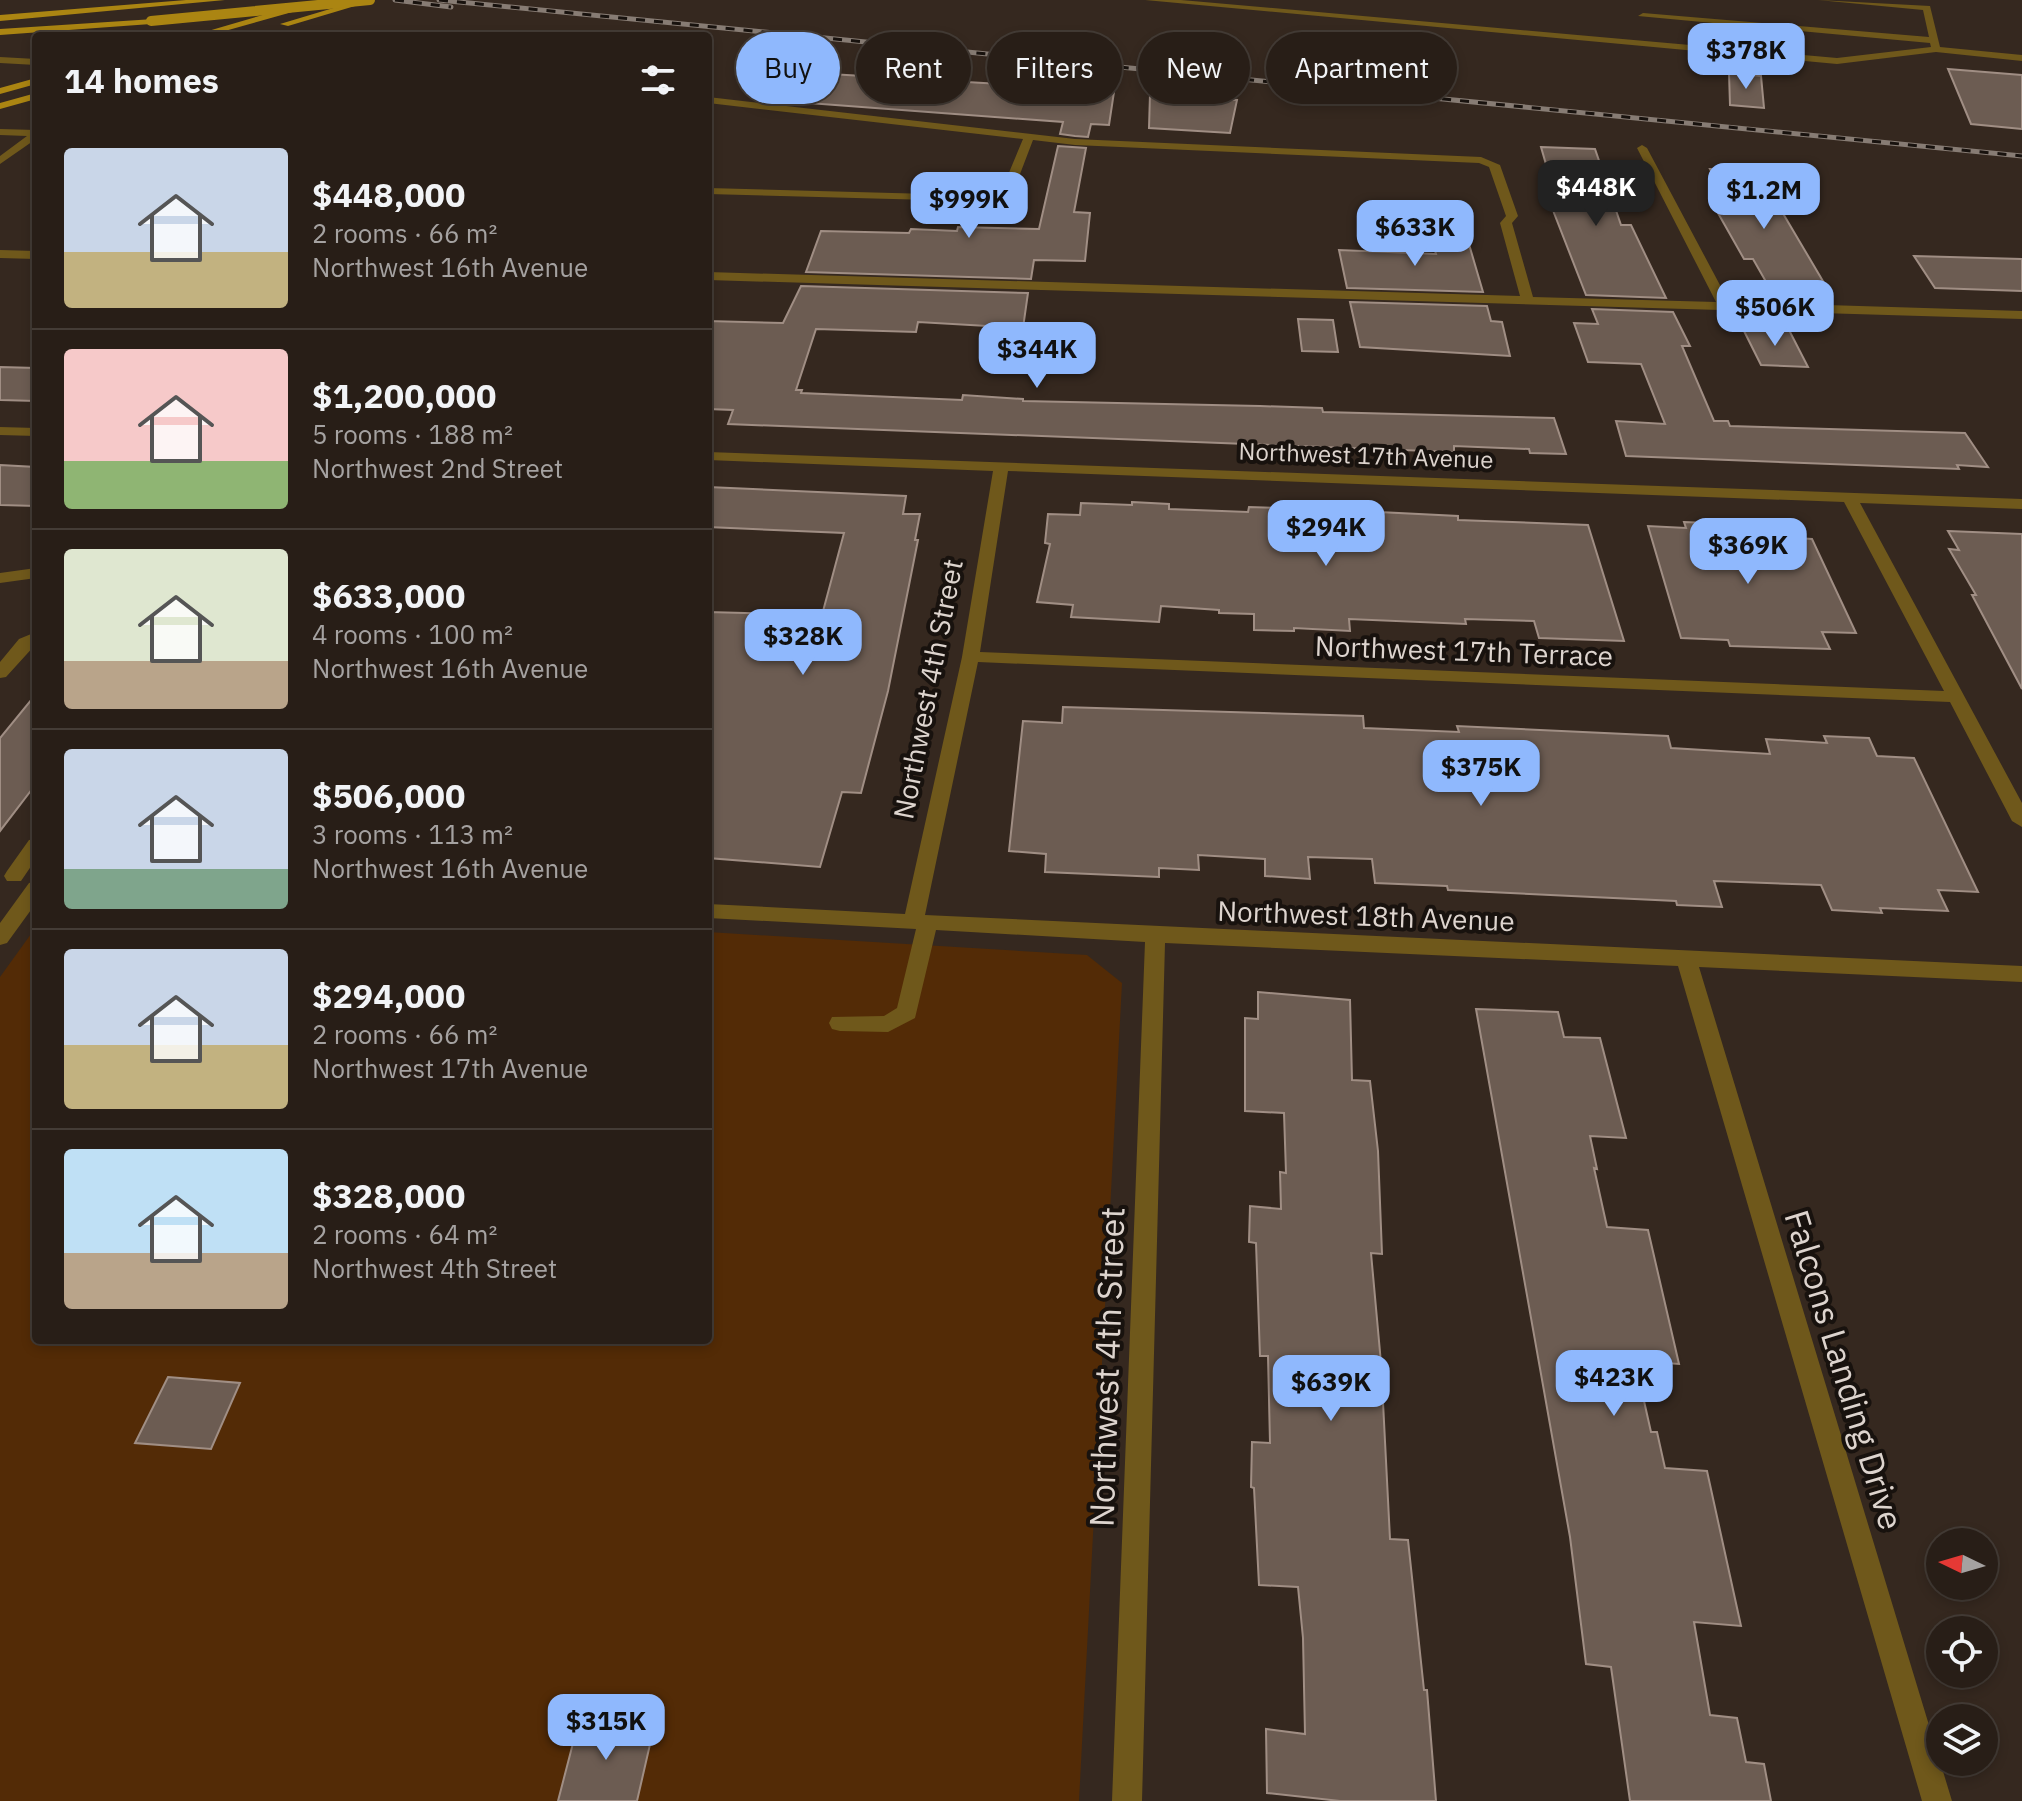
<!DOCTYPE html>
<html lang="en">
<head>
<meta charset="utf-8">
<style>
  :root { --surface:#281e17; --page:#342b24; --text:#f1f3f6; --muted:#a5a2a1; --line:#443c36; --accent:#8fb8fd }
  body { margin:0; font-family:"IBM Plex Sans",sans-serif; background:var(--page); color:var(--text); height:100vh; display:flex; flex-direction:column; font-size:30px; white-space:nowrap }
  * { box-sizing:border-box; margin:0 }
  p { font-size:26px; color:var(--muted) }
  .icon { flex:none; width:44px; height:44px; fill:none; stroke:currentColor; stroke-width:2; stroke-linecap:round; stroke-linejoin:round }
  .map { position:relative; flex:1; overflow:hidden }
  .side { position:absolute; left:32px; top:32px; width:680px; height:1312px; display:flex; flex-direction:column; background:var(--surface); border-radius:8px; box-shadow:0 4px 12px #0003,0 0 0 2px var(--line) }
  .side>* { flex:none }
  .guide { position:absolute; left:736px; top:32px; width:760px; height:72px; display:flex; gap:16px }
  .needle { width:52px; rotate:275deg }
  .tools { position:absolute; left:1926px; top:1528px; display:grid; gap:16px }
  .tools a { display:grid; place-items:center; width:72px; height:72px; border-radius:50%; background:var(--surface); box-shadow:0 4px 12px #0003,0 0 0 2px var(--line); font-size:40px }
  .price { position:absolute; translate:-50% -68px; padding:0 18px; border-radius:16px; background:var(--accent); color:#111; font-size:26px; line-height:52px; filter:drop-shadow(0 2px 4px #0008) }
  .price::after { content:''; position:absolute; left:50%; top:48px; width:24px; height:18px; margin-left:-12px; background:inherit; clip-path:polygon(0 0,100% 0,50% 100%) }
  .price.current { background:#222; color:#fff }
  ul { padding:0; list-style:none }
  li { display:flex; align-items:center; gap:24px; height:200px; padding:0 32px }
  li+li { border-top:2px solid var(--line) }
  li span { display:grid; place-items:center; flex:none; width:224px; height:160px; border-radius:8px; color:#555 }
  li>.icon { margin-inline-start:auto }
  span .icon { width:96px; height:96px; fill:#fffc; stroke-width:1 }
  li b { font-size:34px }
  h2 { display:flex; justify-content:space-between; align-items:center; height:96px; padding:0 32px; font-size:34px }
  .chip { padding:0 28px; border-radius:36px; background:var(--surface); box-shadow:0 4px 12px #0003,0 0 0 2px var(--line); font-size:28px; line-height:72px }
  .chip.current { background:var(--accent); color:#111 }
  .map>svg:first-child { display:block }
</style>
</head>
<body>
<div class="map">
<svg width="2022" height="1801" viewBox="0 0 2022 1801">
  <rect width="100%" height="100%" fill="#35281f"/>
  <path fill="#532b06" d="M36 931V1340H708V932L1087 955 1122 983 1079 1801H0V977L31 934Z"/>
  <path fill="#6c5c52" stroke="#a08e84" stroke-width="2" d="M1948 69 2022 75V129L1971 124Z
    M778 71 1071 88 1114 92 1109 125 1091 124 1088 137 1075 136 1060 134 1063 122 755 99Z
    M1729 73 1761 76 1764 108 1730 105Z
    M1150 94 1237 100 1230 133 1149 128Z
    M1058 146 1086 148 1074 212 1090 213 1085 261 1034 260 1031 279 806 272 821 231 909 233 911 229 957 231 958 227 1039 229Z
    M1541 147 1595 149 1621 225H1631L1666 298 1586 295 1554 213 1546 184 1552 185Z
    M1710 169 1758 171 1827 288 1769 287 1753 259H1744L1714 206H1729Z
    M1430 233 1466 234 1483 292 1347 288 1339 250 1436 254Z
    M1914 256 2022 259V291L1935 288Z
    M801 286 1028 293 1023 328 918 322 916 332 816 329 796 390H802L801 393 962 400 963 395 1023 399V401L1260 406 1322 408 1323 412 1554 418 1566 454 1530 453 1529 449 1454 446V452L728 424 733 410 708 409V321L783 323Z
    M1350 302 1487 306 1491 321 1502 322 1510 356 1360 347Z
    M1592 309 1673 312 1690 346H1682L1714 421H1728L1730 426 1965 433 1988 467 1957 465 1959 469 1626 456 1616 421 1665 424 1641 364 1588 362 1574 323 1598 324Z
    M1298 319 1333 320 1338 352 1302 351Z
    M1743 329 1789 330 1808 367 1761 365Z
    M0 367 36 368V401L0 400Z
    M0 465 36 467V506L0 505Z
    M708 487 906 496 903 514H920L915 540H918L888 691 861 793 842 792 820 867 708 858V612L822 615 844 533 708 527Z
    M1132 502 1169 504V509L1248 512 1249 507 1339 510 1458 516V520L1588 525 1624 641 1539 638 1534 621 1465 619 1466 624 1349 619 1350 631 1294 628V631L1254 630V614L1219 613V610L1161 606 1159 622 1071 617 1073 605 1037 602 1050 544 1045 543 1048 514 1080 515 1081 503 1132 505Z
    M1684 522 1776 526 1780 537 1812 539 1856 633 1822 632 1830 649 1730 646 1728 640 1681 638 1648 526 1686 528Z
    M1948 531 2022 534V689L1972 595H1976L1949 549 1959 550Z
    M36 694V784L0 831V738Z
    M1063 707 1363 716 1364 728 1459 732 1457 726 1668 736 1671 748 1770 754 1766 739 1827 743 1824 736 1869 738 1877 756 1914 758 1978 892 1938 890 1948 911 1880 908 1882 913 1832 910 1821 885 1714 881 1722 907 1677 905 1676 901 1448 890 1447 886 1375 883 1372 859 1308 857 1310 879 1265 876V859L1198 855 1199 870 1159 868V877L1045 872 1046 854 1009 851 1023 721 1062 723Z
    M1258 992 1350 1000 1352 1080 1370 1081 1378 1151 1382 1254 1371 1253 1381 1363 1390 1539 1408 1540 1424 1690H1427L1436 1801H1340L1267 1793 1266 1729 1305 1734 1303 1638 1298 1587 1259 1585 1254 1488 1251 1487 1252 1442 1270 1443 1268 1356H1260L1256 1243 1249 1242 1250 1206 1281 1209 1280 1172 1286 1173 1284 1113 1245 1111V1018L1258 1019Z
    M1476 1009 1558 1012 1564 1037 1600 1038 1626 1138 1590 1136 1597 1169 1594 1168 1607 1227 1648 1230 1679 1364 1635 1361 1651 1432H1657L1665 1468 1707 1471 1741 1626 1694 1622 1710 1715 1737 1718 1746 1762 1764 1764 1771 1801H1630L1611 1667 1586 1664 1570 1537Z
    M168 1377 240 1383 211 1449 135 1443Z
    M579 1720 654 1727 637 1801H558Z"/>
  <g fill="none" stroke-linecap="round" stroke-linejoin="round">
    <path fill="#6f581b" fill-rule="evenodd" d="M1145 0H1181L1837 58 1931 47 1930 43 1638 16 1643 13 1929 37 1923 10 1818 0 1930 6 1940 47 2022 55V61L1936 52 1837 64Z
      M0 57 36 59V65L0 63Z
      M708 97 1075 139 1481 157 1500 165 1518 216 1512 223 1533 297 1716 302 1637 148 1642 145 1647 148 1729 302 2022 311V319L708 280V272L1520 296 1500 223 1506 216 1489 167 1479 163 1075 145 1033 140 1015 187 1009 190 1003 187 1023 139 708 103Z
      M0 129 36 130V139L0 164V156L27 136 0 135Z
      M708 188 930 194 936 197 930 200 708 194Z
      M0 250 36 251V259L0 258Z
      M0 427 36 428V436L0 435Z
      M708 452 2022 499V509L1860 503 2022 803V827L2012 821 1950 702 978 662 925 915 2022 966V982L1699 967 1952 1801H1922L1678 966 1165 943 1142 1801H1112L1145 942 936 930 915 1018 888 1032 840 1031 832 1029 829 1023 832 1017 884 1016 897 1008 916 929 708 918V904L905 914 962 657 993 471 708 460ZM1008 471 1844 502 1944 691 980 652Z
      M36 568V578L0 583V573Z
      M36 632V644L6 677 0 678V662L19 639Z
      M36 839V859L21 881H7L4 876 7 871 29 840Z
      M36 881V903L7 943 0 945V923L29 883Z"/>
    <path fill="#ab8512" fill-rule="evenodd" d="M186 0H225L0 21V15Z
      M360 0H375L288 26 280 24Z
      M300 4 303 9 207 36H191Z
      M154 19 151 24 0 35V29Z
      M36 78V84L0 94V88Z
      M36 93V99L0 109V103Z"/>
    <g stroke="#877c74" stroke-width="5">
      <path id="rail" d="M395 0 451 7
        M439 0 2022 156"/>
    </g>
    <use href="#rail" stroke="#18120e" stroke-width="3" stroke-dasharray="9" stroke-linecap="butt"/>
    <path stroke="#ab8512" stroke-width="10" d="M151 21 370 0"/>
  </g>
  <g text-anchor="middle" stroke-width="8" stroke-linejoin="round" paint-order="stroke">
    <g font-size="24" fill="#ddd4ce" stroke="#18120e">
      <text transform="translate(1366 456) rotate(2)" y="8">Northwest 17th Avenue</text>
    </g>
    <g font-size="28" fill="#ddd4ce" stroke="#18120e">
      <text transform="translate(1464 651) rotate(2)" y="10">Northwest 17th Terrace</text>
      <text transform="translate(928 689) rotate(-79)" y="10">Northwest 4th Street</text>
      <text transform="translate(1366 916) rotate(2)" y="10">Northwest 18th Avenue</text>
    </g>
    <g font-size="34" fill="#ddd4ce" stroke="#18120e">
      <text transform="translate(1107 1367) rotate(-88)" y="12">Northwest 4th Street</text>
      <text transform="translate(1844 1370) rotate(73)" y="12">Falcons Landing Drive</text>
    </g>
  </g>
</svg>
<div class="tools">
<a><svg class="needle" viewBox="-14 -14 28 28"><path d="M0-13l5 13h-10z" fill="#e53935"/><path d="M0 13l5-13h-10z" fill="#a5a2a1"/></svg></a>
<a><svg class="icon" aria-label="locate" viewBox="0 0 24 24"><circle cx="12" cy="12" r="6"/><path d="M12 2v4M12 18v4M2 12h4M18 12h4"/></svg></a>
<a><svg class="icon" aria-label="layers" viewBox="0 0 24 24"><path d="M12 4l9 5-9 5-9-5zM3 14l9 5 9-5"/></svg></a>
</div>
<b class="price" style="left:1746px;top:91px">$378K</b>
<b class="price current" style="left:1596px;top:228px">$448K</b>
<b class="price" style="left:1764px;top:231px">$1.2M</b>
<b class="price" style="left:969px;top:240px">$999K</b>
<b class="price" style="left:1415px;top:268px">$633K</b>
<b class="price" style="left:1775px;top:348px">$506K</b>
<b class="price" style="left:1037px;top:390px">$344K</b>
<b class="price" style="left:1326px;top:568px">$294K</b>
<b class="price" style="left:1748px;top:586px">$369K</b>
<b class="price" style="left:803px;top:677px">$328K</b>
<b class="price" style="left:1481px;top:808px">$375K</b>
<b class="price" style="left:1614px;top:1418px">$423K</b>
<b class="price" style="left:1331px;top:1423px">$639K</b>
<b class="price" style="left:606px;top:1762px">$315K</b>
<div class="guide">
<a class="chip current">Buy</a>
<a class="chip">Rent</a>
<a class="chip">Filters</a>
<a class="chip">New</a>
<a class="chip">Apartment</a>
</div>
<section class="side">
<h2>14 homes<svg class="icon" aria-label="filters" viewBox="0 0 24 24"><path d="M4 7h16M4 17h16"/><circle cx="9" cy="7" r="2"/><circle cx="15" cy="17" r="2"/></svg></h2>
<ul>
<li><span style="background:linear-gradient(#c9d6e8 65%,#c2b280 0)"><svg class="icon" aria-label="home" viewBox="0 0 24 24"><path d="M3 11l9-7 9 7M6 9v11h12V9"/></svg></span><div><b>$448,000</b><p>2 rooms · 66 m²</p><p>Northwest 16th Avenue</p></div></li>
<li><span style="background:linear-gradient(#f6c9c9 70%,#8fb573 0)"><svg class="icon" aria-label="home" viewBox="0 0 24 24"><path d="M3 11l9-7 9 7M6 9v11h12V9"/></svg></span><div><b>$1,200,000</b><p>5 rooms · 188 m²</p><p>Northwest 2nd Street</p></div></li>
<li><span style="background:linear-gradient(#dfe7d0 70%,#b9a48a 0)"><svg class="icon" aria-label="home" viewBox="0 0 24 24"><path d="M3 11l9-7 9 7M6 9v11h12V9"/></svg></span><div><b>$633,000</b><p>4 rooms · 100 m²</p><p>Northwest 16th Avenue</p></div></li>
<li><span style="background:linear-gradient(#c9d6e8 75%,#7fa58c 0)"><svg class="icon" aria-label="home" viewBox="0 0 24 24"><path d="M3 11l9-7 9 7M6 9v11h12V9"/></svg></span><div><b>$506,000</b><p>3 rooms · 113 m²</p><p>Northwest 16th Avenue</p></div></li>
<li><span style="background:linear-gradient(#c9d6e8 60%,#c2b280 0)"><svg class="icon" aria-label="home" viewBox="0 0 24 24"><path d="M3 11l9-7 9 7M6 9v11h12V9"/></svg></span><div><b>$294,000</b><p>2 rooms · 66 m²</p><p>Northwest 17th Avenue</p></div></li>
<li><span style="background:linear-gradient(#bfe0f5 65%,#b9a48a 0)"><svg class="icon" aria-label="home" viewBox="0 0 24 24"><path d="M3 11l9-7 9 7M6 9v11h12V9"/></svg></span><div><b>$328,000</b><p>2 rooms · 64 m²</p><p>Northwest 4th Street</p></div></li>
</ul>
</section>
</div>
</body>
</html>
